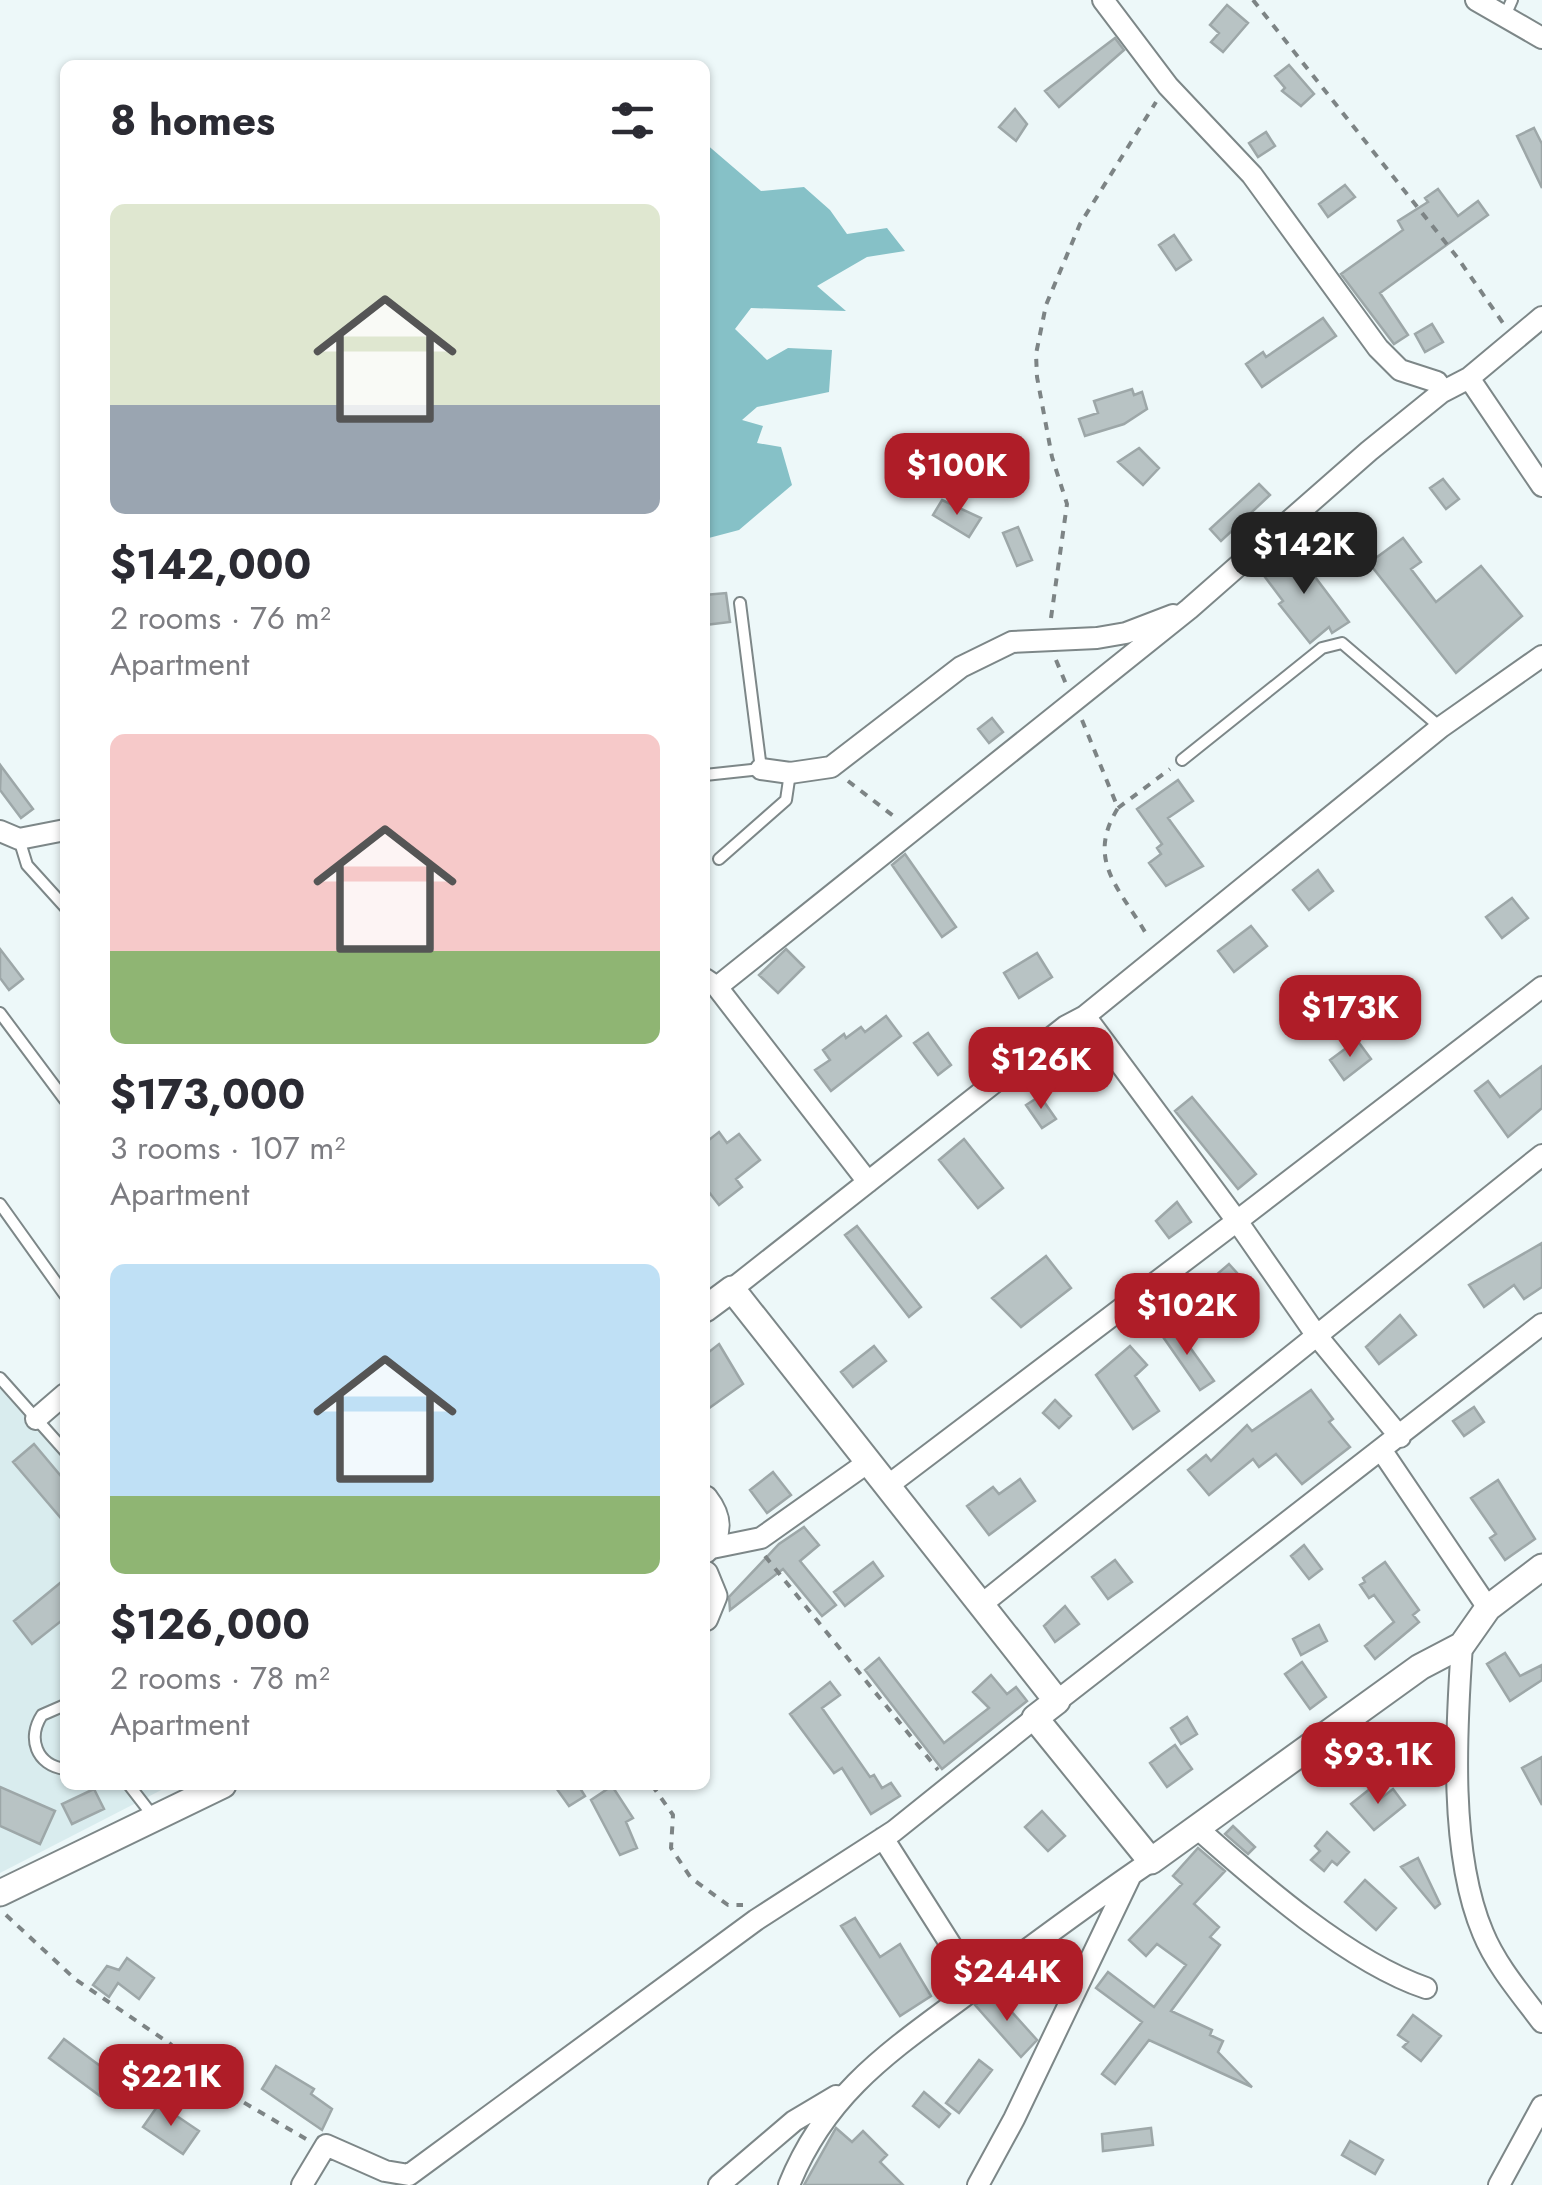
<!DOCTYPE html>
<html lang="en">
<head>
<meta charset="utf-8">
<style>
  :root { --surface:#fff; --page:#f2f2f3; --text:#2b2b33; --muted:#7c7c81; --accent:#af1d28 }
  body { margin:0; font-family:Jost,sans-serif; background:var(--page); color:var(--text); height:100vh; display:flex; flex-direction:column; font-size:38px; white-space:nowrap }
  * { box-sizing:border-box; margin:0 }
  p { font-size:32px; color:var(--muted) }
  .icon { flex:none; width:55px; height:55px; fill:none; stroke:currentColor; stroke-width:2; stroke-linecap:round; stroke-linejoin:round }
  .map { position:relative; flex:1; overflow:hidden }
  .drawer { position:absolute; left:60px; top:60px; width:650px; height:1730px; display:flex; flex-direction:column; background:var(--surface); border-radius:15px; box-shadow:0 2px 8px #0004 }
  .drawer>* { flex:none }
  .price { position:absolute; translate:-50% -85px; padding:0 22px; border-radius:20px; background:var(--accent); color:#fff; font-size:32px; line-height:65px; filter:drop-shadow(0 2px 5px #0008) }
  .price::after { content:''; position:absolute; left:50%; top:60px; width:30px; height:22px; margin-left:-15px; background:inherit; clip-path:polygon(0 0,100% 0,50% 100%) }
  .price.selected { background:#222; color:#fff }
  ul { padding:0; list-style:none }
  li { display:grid; align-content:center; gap:20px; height:530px; padding:0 50px }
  li span { display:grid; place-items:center; height:310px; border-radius:15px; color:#555 }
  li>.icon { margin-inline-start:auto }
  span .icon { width:180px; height:180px; fill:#fffc; stroke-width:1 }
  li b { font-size:42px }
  h2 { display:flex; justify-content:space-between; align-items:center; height:120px; padding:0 50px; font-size:42px }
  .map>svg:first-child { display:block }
</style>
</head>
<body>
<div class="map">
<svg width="1542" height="2185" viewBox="0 0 1542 2185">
  <rect width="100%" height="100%" fill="#edf8f9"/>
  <path fill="#d9ecee" d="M0 1386 65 1461V1785H171L0 1873Z"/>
  <path fill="#86c1c7" d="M705 143 761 191 804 187 830 210 847 234 887 228 905 251 867 257 817 286 846 311 751 308 735 329 767 360 788 348 832 350 829 392 757 407 742 420 763 426 757 443 781 447 792 485 739 530 705 539Z"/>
  <path fill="#b8c3c4" stroke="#9da7a8" stroke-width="2.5" d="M1227 5 1248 23 1223 52 1211 42 1219 33 1210 25Z
    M1115 38 1124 50 1059 107 1045 91Z
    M1289 65 1314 94 1301 106 1282 91 1285 88 1275 76Z
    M1015 109 1027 124 1016 141 999 127Z
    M1534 128 1542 144V188L1517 136Z
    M1266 132 1275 146 1258 157 1249 143Z
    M1345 185 1355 197 1328 217 1319 204Z
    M1438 189 1458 216 1478 201 1488 215 1380 293 1408 335 1394 344 1341 274 1403 230 1398 221 1428 202 1425 198Z
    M1174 235 1191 260 1176 270 1159 245Z
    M1323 318 1336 336 1262 387 1246 364 1263 352 1266 357Z
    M1432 324 1443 342 1425 352 1415 334Z
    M1132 389 1134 395 1142 392 1147 409 1124 424 1085 436 1079 419 1098 413 1094 401Z
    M1139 448 1159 468 1143 485 1118 462Z
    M1443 479 1459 499 1446 509 1430 488Z
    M1259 484 1270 495 1221 541 1210 529Z
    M942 500 981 518 969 537 933 515Z
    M1018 527 1032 560 1017 566 1003 533Z
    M1403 538 1421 562 1411 569 1436 602 1481 566 1522 616 1456 673 1369 563Z
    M1294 549 1349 622 1332 633 1329 627 1310 643 1279 604 1283 601 1262 573Z
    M726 593 730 622 705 625V595Z
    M992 718 1003 732 989 743 978 729Z
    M1 766 33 809 21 818 0 790Z
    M1178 780 1193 801 1168 818 1203 866 1166 886 1149 863 1161 854 1157 848 1162 844 1137 809Z
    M905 854 956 927 942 937 892 865Z
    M1318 870 1333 891 1309 910 1293 890Z
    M1512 898 1528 918 1502 938 1486 917Z
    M1251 926 1267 946 1234 972 1218 951Z
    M0 949 23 979 9 990 0 978Z
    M786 949 804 967 778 993 759 975Z
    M1037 953 1052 977 1019 998 1004 973Z
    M886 1016 901 1036 831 1091 815 1070 830 1060 823 1050 844 1034 846 1038 861 1027 865 1032Z
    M928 1033 951 1065 938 1075 914 1043Z
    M1357 1040 1371 1059 1344 1080 1330 1060Z
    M1542 1066V1108L1508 1137 1475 1091 1488 1081 1500 1097Z
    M1040 1096 1056 1119 1042 1128 1026 1105Z
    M1192 1097 1256 1174 1238 1189 1175 1111Z
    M719 1132 727 1143 739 1134 760 1160 736 1179 742 1187 719 1205 705 1187V1143Z
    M964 1139 1003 1188 978 1208 939 1160Z
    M1177 1202 1191 1222 1169 1238 1156 1221Z
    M857 1226 921 1307 909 1317 845 1235Z
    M1542 1243V1287L1524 1299 1514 1285 1484 1307 1469 1285Z
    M1046 1256 1071 1288 1021 1327 992 1298Z
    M1229 1264 1255 1293 1234 1311 1208 1282Z
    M1400 1315 1416 1335 1379 1364 1366 1347Z
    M1174 1325 1214 1381 1200 1390 1161 1334Z
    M719 1344 743 1384 705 1411V1355Z
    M874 1346 886 1361 853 1387 841 1372Z
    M1130 1346 1147 1365 1135 1376 1159 1411 1133 1429 1096 1375Z
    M1311 1390 1333 1419 1329 1422 1350 1447 1302 1484 1276 1454 1259 1467 1253 1459 1209 1495 1188 1470 1206 1455 1211 1461 1247 1425 1252 1431Z
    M1055 1400 1071 1416 1059 1428 1043 1413Z
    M1474 1407 1484 1422 1464 1436 1453 1421Z
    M34 1444 65 1481V1523L13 1462Z
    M773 1472 791 1495 767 1513 750 1490Z
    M1020 1479 1035 1501 989 1535 967 1506 993 1487 999 1494Z
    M1498 1480 1535 1539 1505 1560 1490 1538 1496 1534 1471 1498Z
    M804 1527 819 1545 800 1561 836 1605 822 1616 783 1569 730 1610 729 1597 779 1544Z
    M1304 1545 1322 1569 1309 1579 1291 1556Z
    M1115 1560 1132 1582 1108 1599 1092 1577Z
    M873 1562 883 1576 845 1606 834 1592Z
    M1385 1562 1419 1610 1413 1615 1419 1622 1375 1659 1365 1646 1394 1622 1374 1595 1369 1598 1360 1585 1365 1582 1363 1578Z
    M65 1579V1618L32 1644 14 1621Z
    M1065 1606 1079 1624 1055 1642 1044 1626Z
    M1319 1625 1327 1641 1301 1655 1293 1639Z
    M1505 1653 1520 1676 1542 1665V1680L1510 1701 1487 1664Z
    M879 1658 944 1743 989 1708 973 1692 991 1675 1007 1694 1016 1687 1027 1701 942 1769 865 1670Z
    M1302 1662 1326 1697 1310 1709 1285 1674Z
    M830 1682 840 1695 822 1708 870 1777 874 1775 882 1788 891 1783 900 1796 871 1814 842 1768 834 1773 790 1714Z
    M1187 1717 1197 1734 1181 1744 1171 1728Z
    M1175 1745 1192 1769 1167 1787 1150 1763Z
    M1542 1757V1805L1522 1768Z
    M554 1785H578L585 1796 569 1806Z
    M612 1786 633 1818 626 1822 637 1848 620 1855 591 1800Z
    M0 1787 55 1811 40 1844 0 1826Z
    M1371 1788 1380 1799 1393 1789 1405 1805 1374 1830 1351 1804Z
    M94 1789 104 1809 72 1824 62 1804Z
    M1042 1811 1065 1836 1048 1851 1025 1827Z
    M1233 1826 1255 1847 1248 1854 1225 1834Z
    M1327 1832 1349 1852 1337 1865 1332 1861 1324 1871 1311 1860 1320 1851 1315 1846Z
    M1198 1848 1225 1871 1194 1904 1219 1927 1210 1937 1220 1945 1171 2011 1212 2030 1210 2035 1223 2041 1218 2052 1252 2087 1149 2040 1115 2084 1102 2074 1142 2022 1096 1988 1108 1972 1154 2007 1186 1965 1157 1944 1146 1956 1129 1940 1182 1884 1173 1876Z
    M1418 1858 1440 1904 1435 1908 1401 1867Z
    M1365 1880 1396 1908 1376 1930 1345 1902Z
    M855 1918 880 1957 900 1944 931 1996 900 2016 841 1926Z
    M127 1958 154 1978 139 1999 118 1983 109 1997 93 1985 107 1966 119 1970Z
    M994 1992 1037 2040 1021 2057 975 2005Z
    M1413 2015 1441 2036 1421 2061 1403 2047 1408 2042 1398 2035Z
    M64 2039 115 2077 100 2096 49 2058Z
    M979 2060 992 2070 959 2113 946 2103Z
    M276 2066 314 2089 311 2094 332 2109 322 2130 262 2089Z
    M924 2092 950 2114 939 2127 913 2106Z
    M159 2104 199 2131 183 2154 143 2127Z
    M836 2128 852 2142 863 2131 887 2155 880 2162 903 2185H804Z
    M1151 2128 1153 2145 1103 2151 1102 2134Z
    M1350 2141 1383 2160 1375 2174 1342 2155Z"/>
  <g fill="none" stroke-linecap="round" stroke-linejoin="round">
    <g stroke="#7d8788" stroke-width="14">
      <path id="service" d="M1505 16 1512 0
        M1182 760 1322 648 1342 643 1440 727
        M705 775 761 769 740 603
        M19 839 27 865 65 907
        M719 859 786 800 790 773
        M0 1013 65 1100
        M0 1204 65 1295
        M0 1378 65 1451
        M65 1705 42 1715C27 1738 36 1765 65 1769
        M129 1785 153 1816"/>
    </g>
    <g stroke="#7d8788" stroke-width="24">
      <path id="minor" d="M1103 0 1168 86 1252 175 1378 348 1400 370 1437 382 1442 392
        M1476 0 1542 38
        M1469 378 1542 486
        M761 769 790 773 831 767 961 667 1012 642 1097 638 1126 633 1173 615
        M0 831 19 839 65 830
        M705 979 717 987 868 1182
        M717 987 1189 609 1369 451 1442 392 1469 378 1542 317
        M1085 1016 1237 1221 1542 987
        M732 1289 1066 1026 1085 1016 1441 727 1542 656
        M36 1419 65 1394
        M1382 1451 1488 1608
        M886 1487 1237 1221 1317 1336 1400 1437
        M707 1549 761 1538 867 1463
        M982 1604 1542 1155
        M1462 1645C1456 1731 1449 1853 1483 1933 1496 1965 1521 1994 1542 2022
        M1057 1701 1542 1324
        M1197 1828C1259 1883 1349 1962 1426 1988
        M883 1838 977 1986
        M302 2185 326 2145 385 2171 409 2175 756 1920 894 1831 1035 1718
        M719 2185 794 2121 836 2096
        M789 2185C827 2091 892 2050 970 1992 1030 1947 1089 1903 1151 1861
        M978 2185 1014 2119 1130 1877
        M1499 2185 1542 2106"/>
    </g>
    <g stroke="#7d8788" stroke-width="29">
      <path id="tertiary" d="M705 1309 732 1289 1057 1701 1035 1718 1151 1861 1420 1667 1462 1645 1488 1608 1542 1567
        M705 1499C719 1517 721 1532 705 1550
        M705 1574 714 1596 705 1618
        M0 1893 223 1785"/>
    </g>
    <path stroke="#7d8485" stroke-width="4" stroke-dasharray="8 8" stroke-linecap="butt" d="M1253 0 1457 257 1503 323
      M1051 618 1067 504 1052 457 1037 377 1036 354 1046 305 1080 224 1156 102
      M1056 660 1066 684
      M1082 720 1118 808C1085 861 1120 888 1148 937
      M848 781 896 818
      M1118 808 1170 769
      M765 1556 938 1770
      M652 1785 673 1815 671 1848 691 1878 728 1905H743
      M6 1915 75 1979 169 2043 226 2092 306 2139"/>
    <use href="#service" stroke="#fff" stroke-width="10"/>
    <use href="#minor" stroke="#fff" stroke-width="20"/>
    <use href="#tertiary" stroke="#fff" stroke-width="25"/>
  </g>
</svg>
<b class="price" style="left:957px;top:518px">$100K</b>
<b class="price selected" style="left:1304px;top:597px">$142K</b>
<b class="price" style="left:1350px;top:1060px">$173K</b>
<b class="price" style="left:1041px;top:1112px">$126K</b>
<b class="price" style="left:1187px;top:1358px">$102K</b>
<b class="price" style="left:1378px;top:1807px">$93.1K</b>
<b class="price" style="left:1007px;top:2024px">$244K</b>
<b class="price" style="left:171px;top:2129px">$221K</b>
<section class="drawer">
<h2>8 homes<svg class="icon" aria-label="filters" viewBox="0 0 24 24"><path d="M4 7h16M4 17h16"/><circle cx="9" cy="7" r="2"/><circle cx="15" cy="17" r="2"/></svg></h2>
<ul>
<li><span style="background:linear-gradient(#dfe7d0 65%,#9aa5b1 0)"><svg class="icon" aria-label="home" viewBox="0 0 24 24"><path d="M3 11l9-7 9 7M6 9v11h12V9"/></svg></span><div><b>$142,000</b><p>2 rooms · 76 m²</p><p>Apartment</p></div></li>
<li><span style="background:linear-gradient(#f6c9c9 70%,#8fb573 0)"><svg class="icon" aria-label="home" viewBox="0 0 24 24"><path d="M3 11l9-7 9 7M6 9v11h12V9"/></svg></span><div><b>$173,000</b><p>3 rooms · 107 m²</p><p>Apartment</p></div></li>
<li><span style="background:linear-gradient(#bfe0f5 75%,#8fb573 0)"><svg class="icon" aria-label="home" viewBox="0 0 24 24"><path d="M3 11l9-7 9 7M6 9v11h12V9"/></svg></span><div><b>$126,000</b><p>2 rooms · 78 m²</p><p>Apartment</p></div></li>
</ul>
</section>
</div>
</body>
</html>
